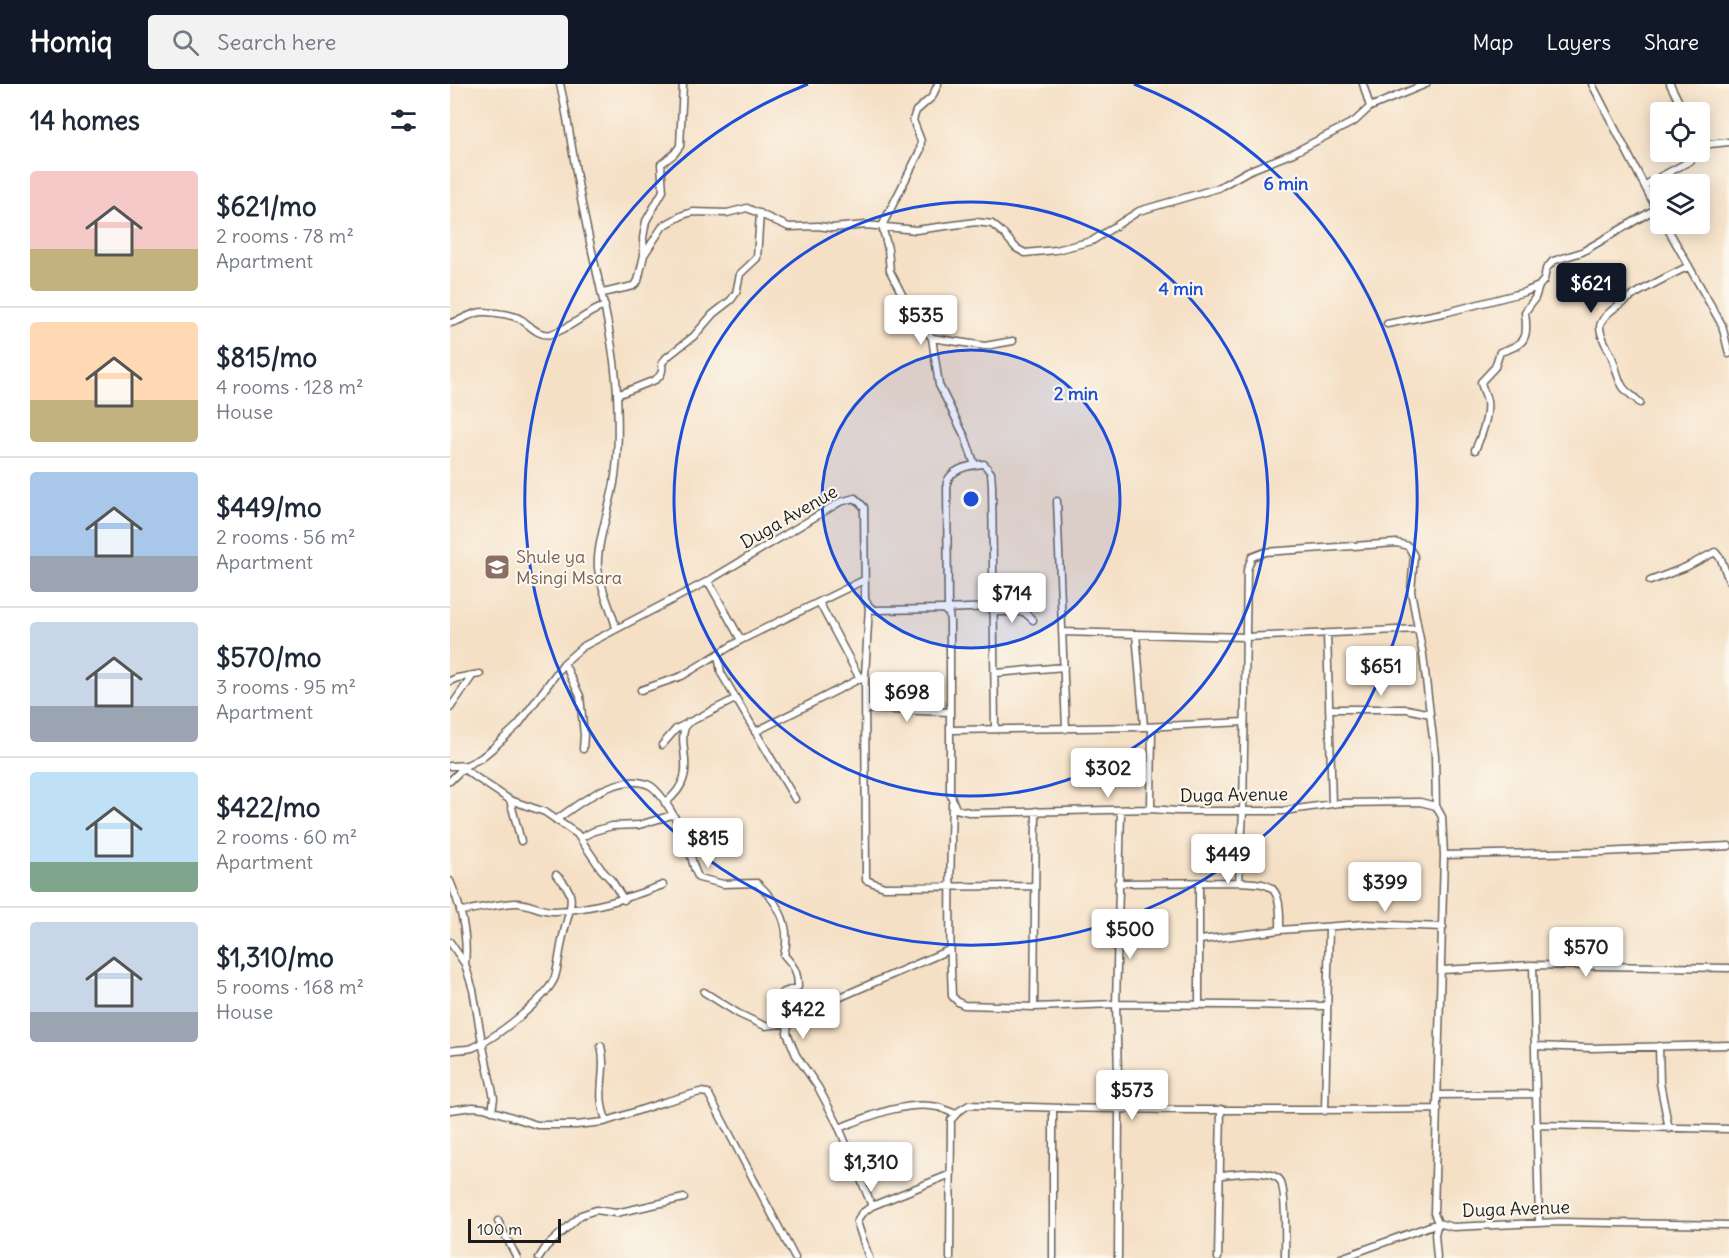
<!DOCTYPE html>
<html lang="en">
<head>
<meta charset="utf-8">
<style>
  :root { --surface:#fff; --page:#f2f2f3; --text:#1f2937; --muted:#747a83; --line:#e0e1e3; --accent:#111827 }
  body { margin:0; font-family:Delius,sans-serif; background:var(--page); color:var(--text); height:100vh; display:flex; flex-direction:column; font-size:22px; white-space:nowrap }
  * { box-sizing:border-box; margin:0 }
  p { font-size:20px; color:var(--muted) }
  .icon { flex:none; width:33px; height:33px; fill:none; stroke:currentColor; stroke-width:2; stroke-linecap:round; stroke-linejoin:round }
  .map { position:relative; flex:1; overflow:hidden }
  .drawer { display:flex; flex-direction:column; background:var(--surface); width:450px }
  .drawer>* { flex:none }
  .tools { position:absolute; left:1200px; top:18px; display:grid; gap:12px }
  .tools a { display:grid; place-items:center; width:60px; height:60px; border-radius:6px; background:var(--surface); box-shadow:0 3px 15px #0003; font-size:30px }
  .scale { position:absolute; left:18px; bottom:15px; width:93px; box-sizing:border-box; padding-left:6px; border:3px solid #1c1c1c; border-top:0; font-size:16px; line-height:21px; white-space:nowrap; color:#1c1c1c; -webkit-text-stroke:4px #fbf7ec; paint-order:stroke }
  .price { position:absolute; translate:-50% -51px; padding:0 14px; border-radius:6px; background:#fff; color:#222; font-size:20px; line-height:39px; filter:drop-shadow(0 2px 3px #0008) }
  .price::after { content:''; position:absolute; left:50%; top:36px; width:18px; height:14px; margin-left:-9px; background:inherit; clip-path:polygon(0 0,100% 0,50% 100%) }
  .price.current { background:var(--accent); color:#fff }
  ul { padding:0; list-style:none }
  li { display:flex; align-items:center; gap:18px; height:150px; padding:0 30px }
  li+li { border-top:2px solid var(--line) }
  li span { display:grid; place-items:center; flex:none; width:168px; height:120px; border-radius:6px; color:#555 }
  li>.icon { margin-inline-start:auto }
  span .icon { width:72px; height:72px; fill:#fffc; stroke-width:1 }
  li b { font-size:26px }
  h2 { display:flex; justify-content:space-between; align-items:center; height:72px; padding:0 30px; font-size:26px }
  header { display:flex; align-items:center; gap:36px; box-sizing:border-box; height:84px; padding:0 30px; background:var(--accent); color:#fff }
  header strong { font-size:28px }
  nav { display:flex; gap:33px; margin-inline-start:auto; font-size:21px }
  .search { width:420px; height:54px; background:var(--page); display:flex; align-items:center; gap:15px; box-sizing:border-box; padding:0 21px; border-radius:6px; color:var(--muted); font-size:22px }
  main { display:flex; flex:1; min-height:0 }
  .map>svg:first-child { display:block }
</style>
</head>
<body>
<header>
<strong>Homiq</strong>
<div class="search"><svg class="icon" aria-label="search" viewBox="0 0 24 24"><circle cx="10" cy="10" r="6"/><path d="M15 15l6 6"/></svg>Search here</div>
<nav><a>Map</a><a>Layers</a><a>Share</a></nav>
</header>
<main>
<section class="drawer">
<h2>14 homes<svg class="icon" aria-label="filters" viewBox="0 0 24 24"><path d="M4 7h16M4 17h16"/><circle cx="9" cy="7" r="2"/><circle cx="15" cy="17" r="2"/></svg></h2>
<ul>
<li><span style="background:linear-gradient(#f6c9c9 65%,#c2b280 0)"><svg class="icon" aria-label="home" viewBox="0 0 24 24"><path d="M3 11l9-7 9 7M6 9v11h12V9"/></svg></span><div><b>$621/mo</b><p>2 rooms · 78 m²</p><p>Apartment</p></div></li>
<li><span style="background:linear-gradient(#ffd9b3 65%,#c2b280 0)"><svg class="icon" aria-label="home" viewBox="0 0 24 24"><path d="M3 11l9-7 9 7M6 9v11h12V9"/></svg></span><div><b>$815/mo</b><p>4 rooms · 128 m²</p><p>House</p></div></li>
<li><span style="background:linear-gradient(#a9c7e8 70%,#9aa5b1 0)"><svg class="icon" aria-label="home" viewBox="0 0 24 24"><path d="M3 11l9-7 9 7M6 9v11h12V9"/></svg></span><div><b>$449/mo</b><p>2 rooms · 56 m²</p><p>Apartment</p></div></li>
<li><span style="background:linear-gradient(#c9d6e8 70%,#9aa5b1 0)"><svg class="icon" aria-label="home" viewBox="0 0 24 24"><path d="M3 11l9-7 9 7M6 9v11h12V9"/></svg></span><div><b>$570/mo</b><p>3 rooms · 95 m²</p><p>Apartment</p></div></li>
<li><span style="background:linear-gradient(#bfe0f5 75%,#7fa58c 0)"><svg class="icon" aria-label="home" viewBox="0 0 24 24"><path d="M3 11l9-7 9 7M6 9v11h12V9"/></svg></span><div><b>$422/mo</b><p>2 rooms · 60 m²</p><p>Apartment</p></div></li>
<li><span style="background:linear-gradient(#c9d6e8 75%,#9aa5b1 0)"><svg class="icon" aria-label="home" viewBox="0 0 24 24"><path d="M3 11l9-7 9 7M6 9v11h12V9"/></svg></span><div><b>$1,310/mo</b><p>5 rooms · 168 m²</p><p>House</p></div></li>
</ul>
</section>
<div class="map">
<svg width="1279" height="1174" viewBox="0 0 1279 1174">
  <rect width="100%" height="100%" fill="#fbf7ec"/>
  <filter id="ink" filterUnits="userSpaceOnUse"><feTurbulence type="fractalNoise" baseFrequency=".0167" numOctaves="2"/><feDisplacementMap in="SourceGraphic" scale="12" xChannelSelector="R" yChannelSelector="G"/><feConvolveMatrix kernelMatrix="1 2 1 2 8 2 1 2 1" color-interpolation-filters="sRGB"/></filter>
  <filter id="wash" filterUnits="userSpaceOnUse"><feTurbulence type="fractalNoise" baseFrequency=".008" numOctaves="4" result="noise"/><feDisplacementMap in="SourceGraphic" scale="24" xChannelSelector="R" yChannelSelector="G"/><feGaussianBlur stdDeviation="1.35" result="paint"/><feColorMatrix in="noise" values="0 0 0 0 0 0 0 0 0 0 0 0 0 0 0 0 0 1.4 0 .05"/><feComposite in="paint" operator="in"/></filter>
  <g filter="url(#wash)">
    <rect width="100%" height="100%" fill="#f5e0c6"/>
  </g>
  <g filter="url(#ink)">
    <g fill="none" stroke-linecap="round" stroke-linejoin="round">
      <g stroke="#686158" stroke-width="9">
        <path id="minor" d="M110 0C120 42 124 84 133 125 145 187 163 245 167 308 168 337 169 370 164 399 160 423 146 461 148 484 151 507 161 523 166 544
          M488 0 482 13 466 27 463 36 471 57 470 67 432 142 438 165 440 187 463 232 473 242 482 254 489 301 515 353 525 381
          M913 0 920 23
          M1142 0 1210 132
          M1220 0 1234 28
          M1250 61 1279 58
          M1195 101 1240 77 1250 68V59
          M1215 140 1272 241 1279 270
          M194 171 213 142 233 131 243 128 277 129 297 124 339 143 368 142 382 144 416 141 466 146 526 138 542 140 554 150 566 164 575 169 606 166 642 157 689 127 768 104 798 87 843 69 905 37 920 23 976 0
          M153 209 183 202 188 197 194 171 193 154 196 137 213 107 211 80 224 70 230 62 233 0
          M0 239C13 237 22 227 35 228 47 229 62 230 72 236 80 242 90 253 101 250 121 245 135 228 155 222
          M937 240 998 228 1075 208 1089 202 1094 196 1096 185 1103 177 1132 168 1207 124
          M482 254 535 262 563 257
          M167 311 205 296C212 291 213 287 212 279L217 273 244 252 263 230 281 216 286 209 290 190 307 174 310 129
          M1190 319C1185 313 1178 310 1173 303 1167 294 1166 283 1162 273 1158 264 1150 253 1150 243 1150 224 1221 191 1239 182
          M1025 366C1032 351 1039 333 1037 317 1036 310 1032 305 1031 298L1045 283 1050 268C1077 260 1078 254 1075 228L1085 214 1089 202
          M607 417 616 645
          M258 497 291 556
          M1200 497 1236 483 1265 468 1271 475 1279 497
          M369 518 410 595
          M419 522 415 592 416 796 434 803 585 802
          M498 524 497 398C502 384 520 381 534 380L541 389 542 401 545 644
          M494 525 543 523
          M543 528H574L583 536
          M612 548 795 553 968 545
          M877 549 882 720
          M686 550 694 643
          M268 570 271 589 345 715
          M114 579 130 612 134 651 133 665
          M546 589 614 583
          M0 597 7 594 30 590
          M191 606 232 592 291 556 414 496
          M0 624 23 591
          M416 625 500 628
          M879 625H957L980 630
          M501 646 694 643 794 638
          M305 648 415 592
          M212 661 226 645 285 615
          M0 682 17 681 31 674 43 664 68 641 114 579 132 563 258 497 390 418 405 414 414 423 415 516 419 522 424 526 493 525 499 530 500 538V709L506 725 523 729 701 725 727 727H833L889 719 970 718 986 722 992 733 994 771 984 1129 988 1139 1003 1143 1109 1138 1279 1141
          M12 684 60 716 95 728 127 750 151 785 162 797 174 816
          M0 697 14 683
          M60 716 71 757
          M215 719C254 689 222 661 238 638
          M502 719C500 783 499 847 502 912L508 918 514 921 584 923 666 920 877 922
          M701 725 702 643
          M106 736C128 720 170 687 199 701 213 708 231 744 237 759 242 771 242 784 249 794L273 800 307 799C329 819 342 842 334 871 344 882 348 888 348 903L332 909 338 939 315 942 289 930 254 908
          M130 754 144 747 162 742 189 741 222 731
          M994 771 1152 768 1279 762
          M0 797C11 823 18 852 15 880
          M668 799 789 798
          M10 827C29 825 47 820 65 819 78 818 91 828 105 827 144 825 178 814 213 801
          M830 846C830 834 832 808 818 802 810 798 798 799 789 798L793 728 797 486 802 473 815 468 947 459 958 462 964 472 961 507 973 571 985 671 986 722
          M750 856 830 846 914 840 993 843
          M0 858 15 880 23 906 32 958 44 1014 42 1027
          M1083 881 1089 1138
          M992 886 1083 881 1279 884
          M749 921V799
          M584 923 586 727
          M151 962C158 987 144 1010 157 1037
          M1086 962 1140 964 1279 961
          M1209 962 1210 999 1219 1045
          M0 967C7 965 16 966 22 964 44 955 97 915 105 893 109 879 110 863 114 848 120 822 129 811 106 791
          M988 1011 1085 1010
          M0 1026 23 1023 34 1024 87 1041H126L154 1038 214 1018 250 1008 258 1009 345 1174
          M875 1027 879 843
          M1086 1041 1279 1045
          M389 1044C418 1033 457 1016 488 1023 494 1025 500 1028 506 1030
          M770 1091C786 1090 806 1086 821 1091 822 1091 828 1094 829 1095 837 1103 835 1160 835 1174
          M422 1122 388 1041 368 1003 346 971 337 949 338 939 379 918 499 866
          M48 1137 67 1174
          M89 1174 96 1163 131 1131 146 1126 166 1129 234 1114
          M419 1174 407 1138 411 1130 422 1122 501 1090
          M500 1174 501 1036 509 1027 519 1021C675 1027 832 1027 988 1025
          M603 1174V1025
          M668 1174 669 1025 666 920 671 727
          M768 1174 771 1025
          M891 1174 988 1139
          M987 1174 985 1150 988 1139"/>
      </g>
      <use href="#minor" stroke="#fff" stroke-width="6"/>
    </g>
  </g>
  <circle cx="521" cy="415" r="149" fill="#1d4ed8" fill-opacity=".12"/>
  <g fill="none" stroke="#1d4ed8" stroke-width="3">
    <circle cx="521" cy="415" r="149"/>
    <circle cx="521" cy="415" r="297"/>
    <path d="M684 0A446 446 0 1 1 358 0"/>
  </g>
  <defs>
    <g id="school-square" transform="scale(1.35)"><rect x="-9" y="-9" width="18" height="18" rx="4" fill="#8d6e63" stroke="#fbf7ec"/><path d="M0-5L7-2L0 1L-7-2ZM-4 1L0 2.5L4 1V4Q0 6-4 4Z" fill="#fff"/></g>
  </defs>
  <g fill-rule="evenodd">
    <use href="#school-square" x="47" y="483"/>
  </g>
  <g text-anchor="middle" stroke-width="4.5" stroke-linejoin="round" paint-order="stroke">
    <g font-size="18" fill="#1c1c1c" stroke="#fbf7ec">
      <text transform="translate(339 433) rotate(-30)" y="6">Duga Avenue</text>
      <text transform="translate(784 711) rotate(-1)" y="6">Duga Avenue</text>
      <text transform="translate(1066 1125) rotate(-2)" y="6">Duga Avenue</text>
    </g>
    <g font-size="18" fill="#785e54" stroke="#fbf7ec" text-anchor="start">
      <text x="66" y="479">Shule ya<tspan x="66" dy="21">Msingi Msara</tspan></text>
    </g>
  </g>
  <circle cx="521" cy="415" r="9" fill="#1d4ed8" stroke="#fbf7ec" stroke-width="3"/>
  <g font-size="18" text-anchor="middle" font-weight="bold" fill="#1d4ed8" stroke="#fbf7ec" stroke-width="4.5" stroke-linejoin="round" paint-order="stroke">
    <text x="836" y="106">6 min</text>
    <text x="731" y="211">4 min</text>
    <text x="626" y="316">2 min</text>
  </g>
</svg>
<div class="tools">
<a><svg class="icon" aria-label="locate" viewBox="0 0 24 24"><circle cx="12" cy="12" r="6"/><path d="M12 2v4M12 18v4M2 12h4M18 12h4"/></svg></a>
<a><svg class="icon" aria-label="layers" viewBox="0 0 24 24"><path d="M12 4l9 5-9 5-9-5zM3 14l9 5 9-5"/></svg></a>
</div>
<div class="scale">100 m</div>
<b class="price current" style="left:1141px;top:230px">$621</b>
<b class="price" style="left:471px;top:262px">$535</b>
<b class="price" style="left:562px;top:540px">$714</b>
<b class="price" style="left:931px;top:613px">$651</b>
<b class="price" style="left:457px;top:639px">$698</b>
<b class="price" style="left:658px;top:715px">$302</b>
<b class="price" style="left:258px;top:785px">$815</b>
<b class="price" style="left:778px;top:801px">$449</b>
<b class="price" style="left:935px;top:829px">$399</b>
<b class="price" style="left:680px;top:876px">$500</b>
<b class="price" style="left:1136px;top:894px">$570</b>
<b class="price" style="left:353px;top:956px">$422</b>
<b class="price" style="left:682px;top:1037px">$573</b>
<b class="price" style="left:421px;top:1109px">$1,310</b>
</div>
</main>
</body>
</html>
